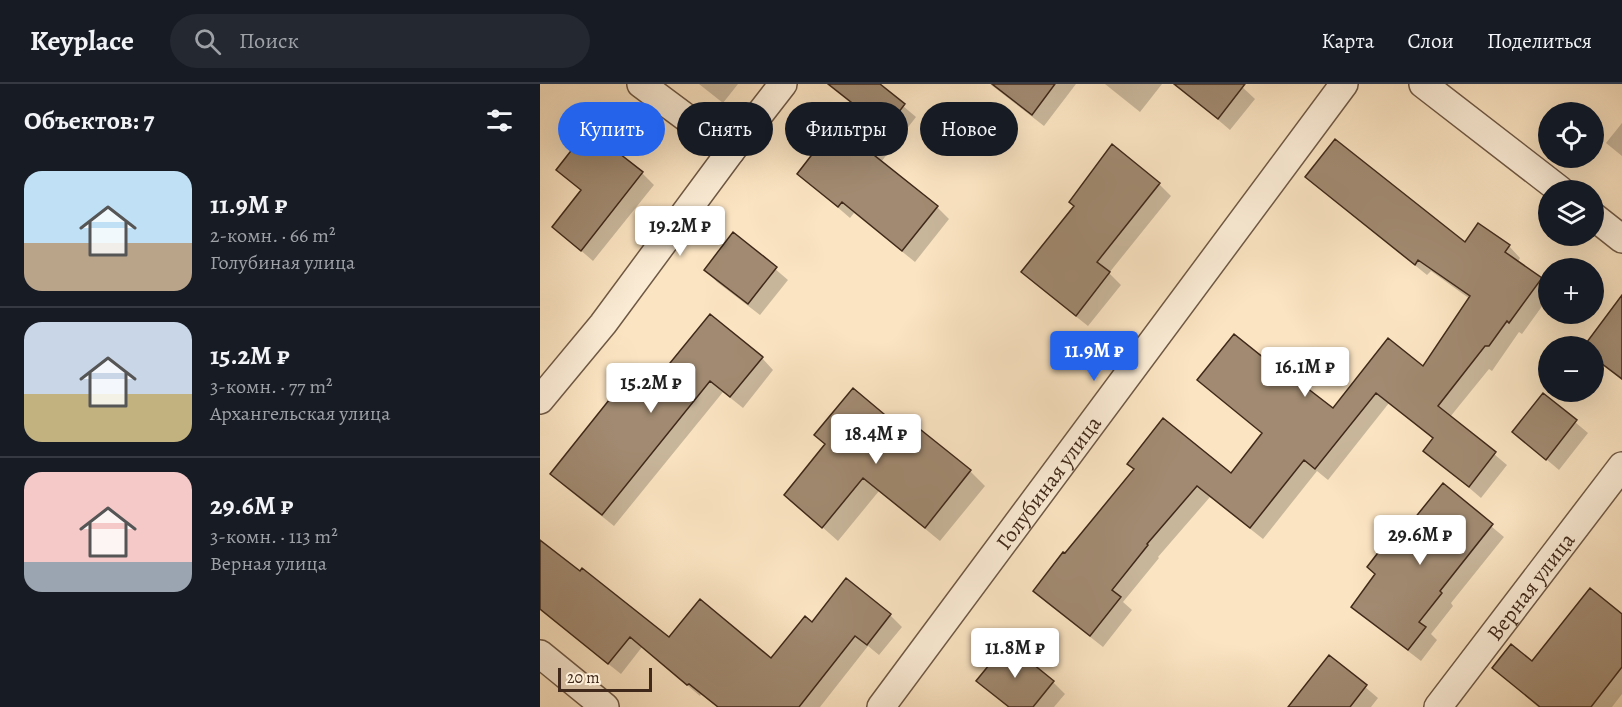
<!DOCTYPE html>
<html lang="ru">
<head>
<meta charset="utf-8">
<style>
  :root { --surface:#171b24; --page:#242831; --text:#f1f3f6; --muted:#9ea1a6; --line:#363941; --accent:#2563eb }
  body { margin:0; font-family:Alegreya,serif; background:var(--page); color:var(--text); height:100vh; display:flex; flex-direction:column; font-size:22px; white-space:nowrap }
  * { box-sizing:border-box; margin:0 }
  p { font-size:20px; color:var(--muted) }
  .icon { flex:none; width:33px; height:33px; fill:none; stroke:currentColor; stroke-width:2; stroke-linecap:round; stroke-linejoin:round }
  .map { position:relative; flex:1; overflow:hidden }
  .side { display:flex; flex-direction:column; background:var(--surface); width:540px }
  .side>* { flex:none }
  .banner { position:absolute; left:18px; top:18px; width:570px; height:54px; display:flex; gap:12px }
  .tools { position:absolute; left:998px; top:18px; display:grid; gap:12px }
  .tools a { display:grid; place-items:center; width:66px; height:66px; border-radius:50%; background:var(--surface); box-shadow:0 6px 24px #0002; font-size:30px }
  .scale { position:absolute; left:18px; bottom:15px; width:94px; box-sizing:border-box; padding-left:6px; border:3px solid #40291a; border-top:0; font-size:16px; line-height:21px; white-space:nowrap; color:#40291a; -webkit-text-stroke:4px #fcedd7; paint-order:stroke }
  .price { position:absolute; translate:-50% -51px; padding:0 14px; border-radius:6px; background:#fff; color:#222; font-size:20px; line-height:39px; filter:drop-shadow(0 2px 3px #0008) }
  .price::after { content:''; position:absolute; left:50%; top:36px; width:18px; height:14px; margin-left:-9px; background:inherit; clip-path:polygon(0 0,100% 0,50% 100%) }
  .price.current { background:var(--accent); color:#fff }
  ul { padding:0; list-style:none }
  li { display:flex; align-items:center; gap:18px; height:150px; padding:0 24px }
  li+li { border-top:2px solid var(--line) }
  li span { display:grid; place-items:center; flex:none; width:168px; height:120px; border-radius:18px; color:#555 }
  li>.icon { margin-inline-start:auto }
  span .icon { width:72px; height:72px; fill:#fffc; stroke-width:1 }
  li b { font-size:26px }
  h2 { display:flex; justify-content:space-between; align-items:center; height:72px; padding:0 24px; font-size:26px }
  .chip { padding:0 21px; border-radius:27px; background:var(--surface); box-shadow:0 6px 24px #0002; font-size:21px; line-height:54px }
  .chip.current { background:var(--accent); color:#fff }
  header { display:flex; align-items:center; gap:36px; box-sizing:border-box; height:84px; padding:0 30px; background:var(--surface); border-bottom:2px solid var(--line) }
  header strong { font-size:28px }
  nav { display:flex; gap:33px; margin-inline-start:auto; font-size:21px }
  .search { width:420px; height:54px; background:var(--page); display:flex; align-items:center; gap:15px; box-sizing:border-box; padding:0 21px; border-radius:33px; color:var(--muted); font-size:22px }
  main { display:flex; flex:1; min-height:0 }
  .map>svg:first-child { display:block }
</style>
</head>
<body>
<header>
<strong>Keyplace</strong>
<div class="search"><svg class="icon" aria-label="search" viewBox="0 0 24 24"><circle cx="10" cy="10" r="6"/><path d="M15 15l6 6"/></svg>Поиск</div>
<nav><a>Карта</a><a>Слои</a><a>Поделиться</a></nav>
</header>
<main>
<section class="side">
<h2>Объектов: 7<svg class="icon" aria-label="filters" viewBox="0 0 24 24"><path d="M4 7h16M4 17h16"/><circle cx="9" cy="7" r="2"/><circle cx="15" cy="17" r="2"/></svg></h2>
<ul>
<li><span style="background:linear-gradient(#bfe0f5 60%,#b9a48a 0)"><svg class="icon" aria-label="home" viewBox="0 0 24 24"><path d="M3 11l9-7 9 7M6 9v11h12V9"/></svg></span><div><b>11.9M ₽</b><p>2-комн. · 66 m²</p><p>Голубиная улица</p></div></li>
<li><span style="background:linear-gradient(#c9d6e8 60%,#c2b280 0)"><svg class="icon" aria-label="home" viewBox="0 0 24 24"><path d="M3 11l9-7 9 7M6 9v11h12V9"/></svg></span><div><b>15.2M ₽</b><p>3-комн. · 77 m²</p><p>Архангельская улица</p></div></li>
<li><span style="background:linear-gradient(#f6c9c9 75%,#9aa5b1 0)"><svg class="icon" aria-label="home" viewBox="0 0 24 24"><path d="M3 11l9-7 9 7M6 9v11h12V9"/></svg></span><div><b>29.6M ₽</b><p>3-комн. · 113 m²</p><p>Верная улица</p></div></li>
</ul>
</section>
<div class="map">
<svg width="1082" height="623" viewBox="0 0 1082 623">
  <rect width="100%" height="100%" fill="#fbe4c2"/>
  <filter id="stains"><feTurbulence type="fractalNoise" baseFrequency=".00333" numOctaves="4"/><feColorMatrix values="0 0 0 0 .2 0 0 0 0 .09 0 0 0 0 .02 0 0 0 .5 -.17"/></filter>
  <radialGradient id="worn" r=".72"><stop offset=".6" stop-color="#630" stop-opacity="0"/><stop offset="1" stop-color="#630" stop-opacity=".3"/></radialGradient>
  <path fill="#0003" d="M159 0H198L183 19Z
    M307 0H337L376 33 341 78 397 123 409 135 375 178 314 129 310 134 259 90 313 21 301 8Z
    M450 0H536L504 42Z
    M565 0H622L600 28Z
    M645 0H699L715 15 690 46 642 5Z
    M1082 39V72L1066 59Z
    M49 47 102 89 114 101 53 177 14 143 42 107 18 86Z
    M767 93 925 160 969 162 980 174 978 178 1008 202V214L982 250 979 248 952 287 949 285 910 333 967 381 941 414 885 366 894 355 849 319 788 396 777 387 723 455 670 413 618 473 619 474 583 518 592 526 563 563 507 519 495 507 595 386 691 391 723 350 659 296 765 309 793 326 883 284 930 215 891 187 887 191 779 104Z
    M619 100 631 112 569 189 581 201 548 242 495 200 483 188Z
    M194 150 248 196 220 231 177 198 166 186Z
    M1077 221 1082 225V296L1053 274V262H1046Z
    M222 274 233 286 203 324 183 308 74 442 24 402 12 390 109 309Z
    M1003 311 1048 349 1019 386 974 348Z
    M376 344 430 387 445 402 400 457 339 407 298 457 246 411 369 353Z
    M903 402 964 453 911 519 913 522 891 550 897 556 881 577 825 534 813 523 837 491 850 468Z
    M0 457 129 555 232 576 272 540 350 531 362 543 339 571 328 562 280 623H177L161 610 160 612 102 563 81 590 0 526Z
    M1082 532V610L1072 623H998L954 584 992 579Z
    M790 573 838 614 831 623H763Z
    M438 597 513 598 525 610 514 623H468Z"/>
  <path fill="#a18a71" stroke="#40291a" stroke-width="1.5" d="M288 0H340L365 20 329 67 398 122 362 167 302 118 298 123 257 90 312 19Z
    M452 0H515L492 31Z
    M634 0H705L678 35Z
    M48 45 103 88 41 167 12 143 41 106 16 86Z
    M795 55 925 158 938 139 970 161 965 168 1002 194 969 239 967 237 949 262H945L898 322 956 368 929 403 883 367 893 354 836 309 775 385 764 376 710 444 657 402 607 460 608 461 572 506 581 513 550 552 493 507 523 468 525 469 594 385 587 380 623 334 691 389 722 349 657 296 694 250 765 307 767 304 793 324 848 254 883 282 930 212 878 176 875 181 765 93Z
    M572 60 620 99 557 178 570 188 536 232 481 188 534 122 529 118Z
    M193 148 237 183 208 220 164 186Z
    M1082 211V295L1053 273V262H1044Z
    M170 230 223 273 190 313 170 297 62 431 10 390 89 291 108 306Z
    M313 304 369 351 376 342 431 386 385 444 323 394 282 444 244 411 285 360 274 351Z
    M1003 309 1037 336 1006 376 972 348Z
    M903 399 953 440 900 507 902 509 879 538 886 543 868 566 811 523 835 490 827 483 844 461 849 466Z
    M0 456 40 487 42 484 129 553 160 515 231 574 265 532 272 538 306 494 351 530 327 561 315 552 259 623H178L149 600 147 601 90 553 68 580 0 525Z
    M1050 504 1082 530V583L1051 623H1000L952 584 971 560 992 577Z
    M467 559 514 597 493 623H469L436 597Z
    M789 571 827 601 810 623H748Z"/>
  <g fill="none" stroke-linecap="round" stroke-linejoin="round">
    <g stroke="#6f5844" stroke-width="30">
      <g id="minor">
        <path d="M101 0 191 67"/>
        <path d="M883 0 1020 106"/>
        <path d="M1053 132 1082 155"/>
        <path d="M0 316 63 240 191 67 243 0"/>
        <path d="M0 570 65 623"/>
        <path id="s1" d="M341 623 804 0"/>
        <path id="s2" d="M898 623 1082 382"/>
      </g>
    </g>
    <use href="#minor" stroke="#fcedd7" stroke-width="27"/>
  </g>
  <g text-anchor="middle" stroke-width="5" stroke-linejoin="round" paint-order="stroke">
    <g font-size="22" fill="#40291a" stroke="#fcedd7">
      <text dy="8" stroke="none"><textPath href="#s1" startOffset="280">Голубиная улица</textPath></text>
      <text dy="8" stroke="none"><textPath href="#s2" startOffset="152">Верная улица</textPath></text>
    </g>
  </g>
  <rect width="100%" height="100%" filter="url(#stains)"/>
  <rect width="100%" height="100%" fill="url(#worn)"/>
</svg>
<div class="tools">
<a><svg class="icon" aria-label="locate" viewBox="0 0 24 24"><circle cx="12" cy="12" r="6"/><path d="M12 2v4M12 18v4M2 12h4M18 12h4"/></svg></a>
<a><svg class="icon" aria-label="layers" viewBox="0 0 24 24"><path d="M12 4l9 5-9 5-9-5zM3 14l9 5 9-5"/></svg></a>
<a>+</a>
<a>−</a>
</div>
<div class="scale">20 m</div>
<b class="price" style="left:140px;top:173px">19.2M ₽</b>
<b class="price current" style="left:554px;top:298px">11.9M ₽</b>
<b class="price" style="left:765px;top:314px">16.1M ₽</b>
<b class="price" style="left:111px;top:330px">15.2M ₽</b>
<b class="price" style="left:336px;top:381px">18.4M ₽</b>
<b class="price" style="left:880px;top:482px">29.6M ₽</b>
<b class="price" style="left:475px;top:595px">11.8M ₽</b>
<div class="banner">
<a class="chip current">Купить</a>
<a class="chip">Снять</a>
<a class="chip">Фильтры</a>
<a class="chip">Новое</a>
</div>
</div>
</main>
</body>
</html>
